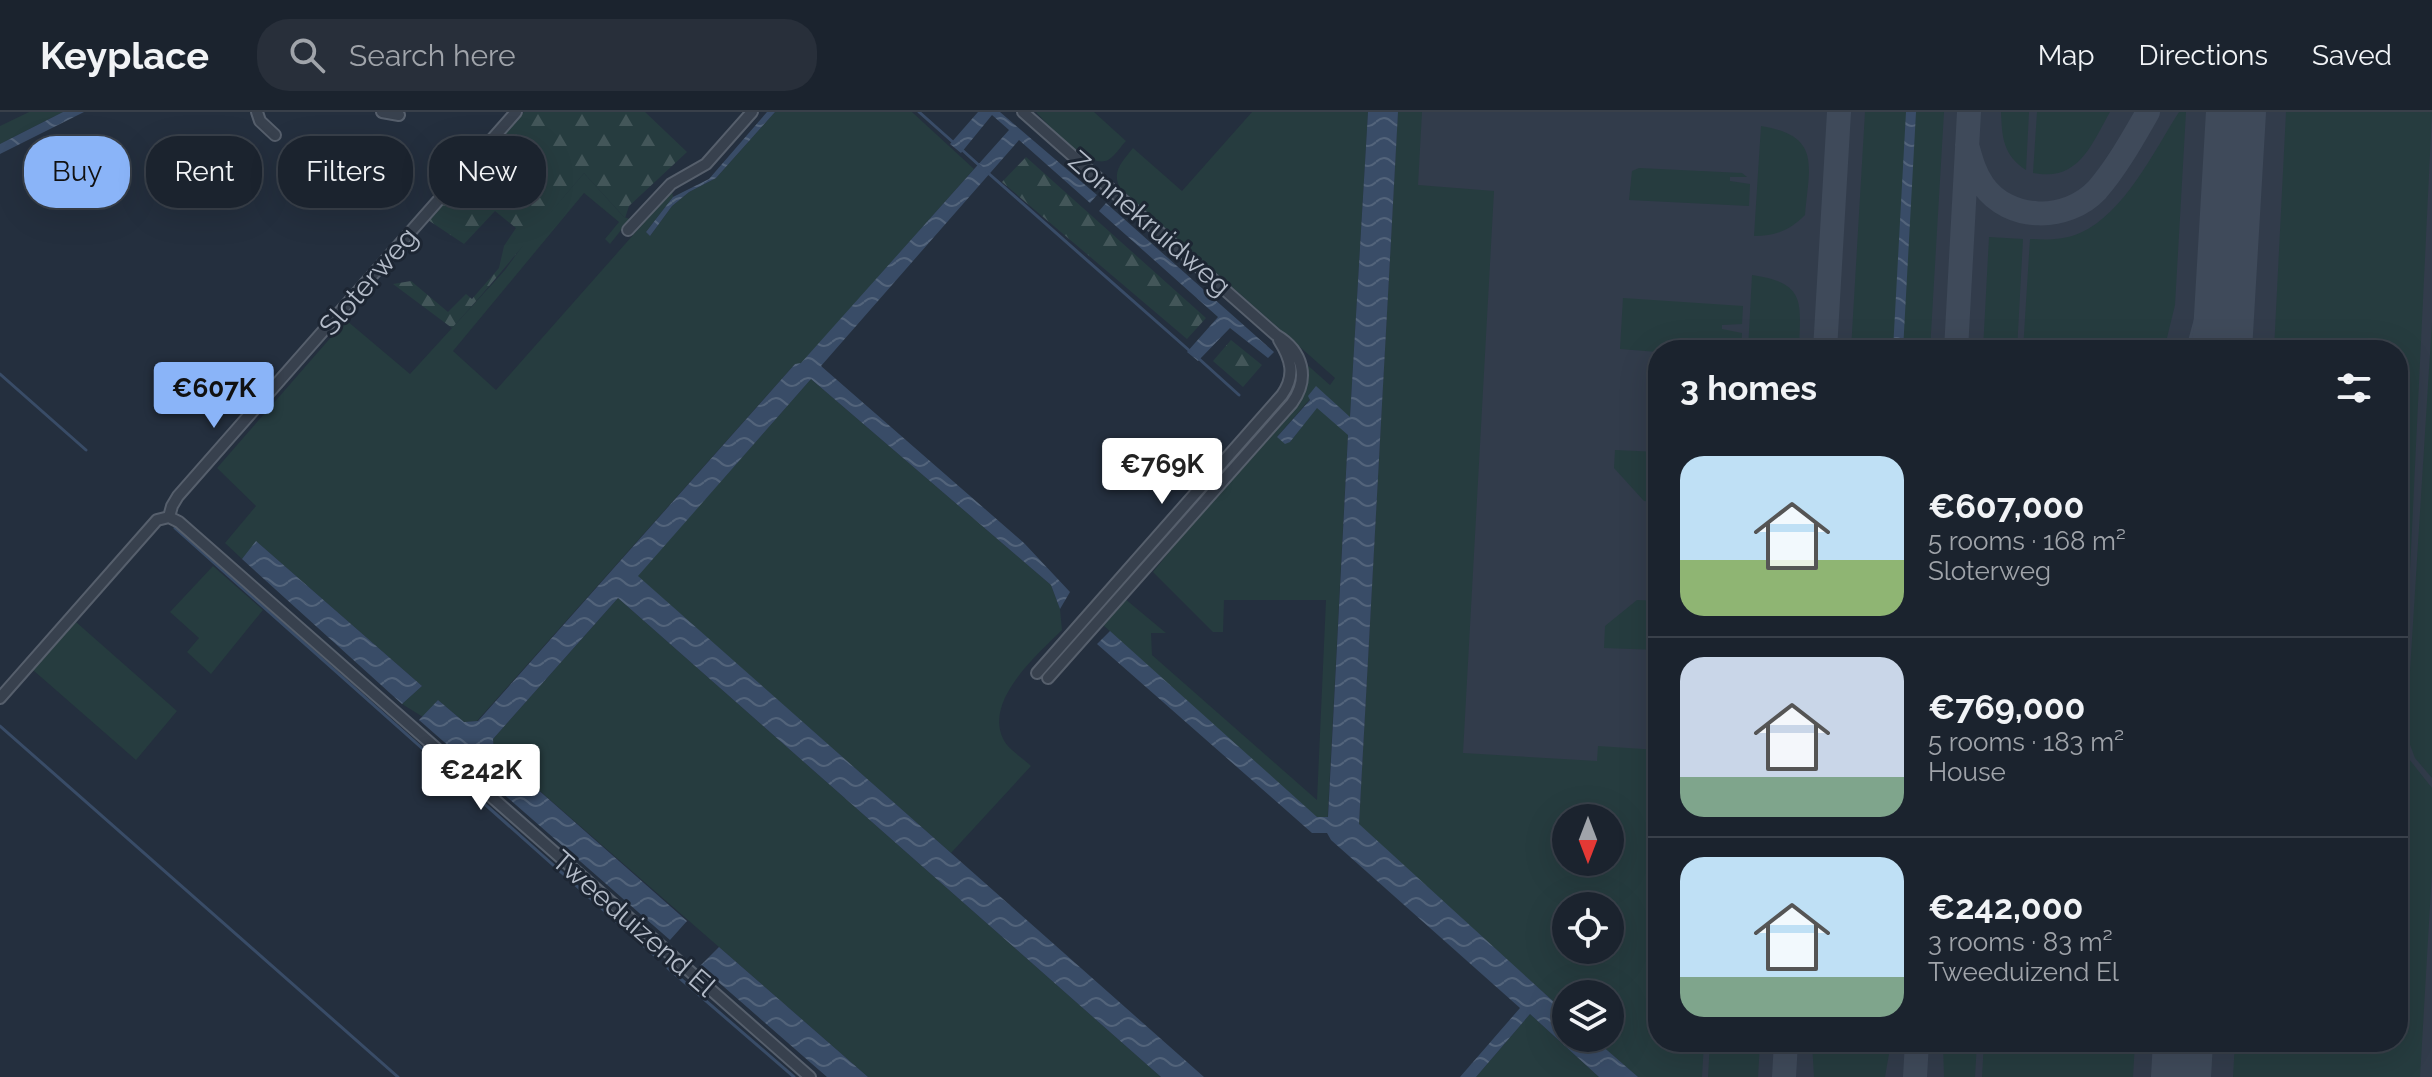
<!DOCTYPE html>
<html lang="en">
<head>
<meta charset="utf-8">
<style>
  :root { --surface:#1b232e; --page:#282f3a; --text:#f1f3f6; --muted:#a0a4aa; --line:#39404a; --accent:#8ab4f8 }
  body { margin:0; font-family:Raleway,sans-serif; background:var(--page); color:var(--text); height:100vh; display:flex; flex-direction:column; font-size:30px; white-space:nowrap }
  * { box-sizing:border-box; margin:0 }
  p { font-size:26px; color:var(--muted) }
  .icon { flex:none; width:44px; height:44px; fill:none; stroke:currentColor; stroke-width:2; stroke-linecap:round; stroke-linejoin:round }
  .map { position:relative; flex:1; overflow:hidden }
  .panel { position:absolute; left:1648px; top:228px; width:760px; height:712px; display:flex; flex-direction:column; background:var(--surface); border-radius:32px; box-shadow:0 8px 32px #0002,0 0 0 2px var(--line) }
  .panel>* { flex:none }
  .hud { position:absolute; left:24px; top:24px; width:760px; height:72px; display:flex; gap:16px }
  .needle { width:52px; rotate:180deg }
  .fabs { position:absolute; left:1552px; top:692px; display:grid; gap:16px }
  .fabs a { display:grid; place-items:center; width:72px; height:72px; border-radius:50%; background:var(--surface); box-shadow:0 8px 32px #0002,0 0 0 2px var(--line); font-size:40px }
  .price { position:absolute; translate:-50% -68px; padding:0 18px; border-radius:8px; background:#fff; color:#222; font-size:26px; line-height:52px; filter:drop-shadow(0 2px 4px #0008) }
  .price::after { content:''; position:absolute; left:50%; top:48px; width:24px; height:18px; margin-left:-12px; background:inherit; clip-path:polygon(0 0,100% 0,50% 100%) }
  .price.current { background:var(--accent); color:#111 }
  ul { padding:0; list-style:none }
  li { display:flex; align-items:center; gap:24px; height:200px; padding:0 32px }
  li+li { border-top:2px solid var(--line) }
  li span { display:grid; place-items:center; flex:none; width:224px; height:160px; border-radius:24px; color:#555 }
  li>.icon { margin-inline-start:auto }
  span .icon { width:96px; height:96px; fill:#fffc; stroke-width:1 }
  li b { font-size:34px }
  h2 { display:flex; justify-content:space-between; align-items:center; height:96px; padding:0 32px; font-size:34px }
  .pill { padding:0 28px; border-radius:32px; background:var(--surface); box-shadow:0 8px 32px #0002,0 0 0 2px var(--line); font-size:28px; line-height:72px }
  .pill.current { background:var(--accent); color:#111 }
  header { display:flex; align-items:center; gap:48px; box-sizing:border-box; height:112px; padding:0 40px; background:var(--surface); border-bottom:2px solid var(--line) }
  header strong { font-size:38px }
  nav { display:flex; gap:44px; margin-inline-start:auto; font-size:28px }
  .search { width:560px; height:72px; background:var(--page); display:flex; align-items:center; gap:20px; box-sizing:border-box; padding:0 28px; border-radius:32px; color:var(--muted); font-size:30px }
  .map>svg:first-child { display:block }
</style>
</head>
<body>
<header>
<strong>Keyplace</strong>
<div class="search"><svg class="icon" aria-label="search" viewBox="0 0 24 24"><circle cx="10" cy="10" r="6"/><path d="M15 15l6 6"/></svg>Search here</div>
<nav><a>Map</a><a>Directions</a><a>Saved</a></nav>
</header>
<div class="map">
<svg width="2432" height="965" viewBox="0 0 2432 965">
  <defs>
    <pattern id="forest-firs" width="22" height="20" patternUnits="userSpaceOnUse" patternTransform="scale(2)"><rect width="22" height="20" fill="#263c3f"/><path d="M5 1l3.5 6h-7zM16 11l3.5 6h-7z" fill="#435659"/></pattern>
    <pattern id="water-waves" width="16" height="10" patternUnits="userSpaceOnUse" patternTransform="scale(2)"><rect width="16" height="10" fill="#394c67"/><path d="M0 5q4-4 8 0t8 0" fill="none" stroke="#53647b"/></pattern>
  </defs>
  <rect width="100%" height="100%" fill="#242f3e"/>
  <path fill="#323c4b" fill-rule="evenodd" d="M1398 0H2432V965H1638L1593 926H1610V882H1566V901L1359 713ZM1658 238H2398V930H1658ZM1566 706H1610V750H1566ZM1566 794H1610V838H1566Z"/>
  <path fill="#263c3f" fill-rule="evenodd" d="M29 0H63L0 32V14Z
    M775 0H912L974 57 801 252H795L477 609 464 610 438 588 423 605 402 592 422 574 257 430 242 447 225 431 256 394 217 356 346 208 410 262 505 158 528 126 584 61 624 105 630 107 610 132 605 127 619 110 584 81 453 239 496 278 672 79 673 85 646 120 650 124 672 94 689 80 716 66Z
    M1036 0H1094L1126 29C1121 34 1115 44 1108 48 1088 58 1049 14 1036 0Z
    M1252 0H1368L1350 306 1310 287 1277 325 1290 330 1317 295 1348 322 1327 718 1102 512 1124 486 1166 521H1151L1152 543 1317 688 1326 488H1224L1223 520H1213L1153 460 1214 384 1299 288 1304 250 1330 273 1335 266 1120 76C1111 59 1123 49 1133 36L1182 79Z
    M1398 0H1422L1418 73 1494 79 1463 641 1597 649 1598 634 1658 638V930H1704L1702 965H1638L1593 926H1610V882H1566V901L1359 713ZM1566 706H1610V750H1566ZM1566 794H1610V838H1566Z
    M1865 0H1944L1930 238H1851Z
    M2001 0H2029L2026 58C2003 43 2002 25 2001 0Z
    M2037 0H2110C2091 33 2079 70 2033 61Z
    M2179 0H2186L2175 193 2164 238H2023L2030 127C2046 128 2064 128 2080 121 2124 102 2154 39 2179 0Z
    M2286 0H2432L2402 625 2405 642 2432 676V759L2420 965H2233L2235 930H2398V238H2274Z
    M1761 14C1822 24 1809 54 1805 103 1790 118 1776 124 1754 124Z
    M1639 56 1742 61 1747 65H1730V69L1750 72 1749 94 1629 88 1632 59Z
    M1989 125 2023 127 2017 238H1983Z
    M1752 163C1808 171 1800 192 1799 238H1748Z
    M1623 186 1743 194 1742 212 1722 213V217L1742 221 1741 238 1658 240 1620 237Z
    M2432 210V666L2415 646 2406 622Z
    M811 267 1051 473 1060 497 1062 518C1037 543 978 593 1007 633 1013 640 1024 647 1031 654L951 741 637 464Z
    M1615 338 1658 340V390L1644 389 1614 356Z
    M213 454 263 498 211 562 187 540 199 526 170 500Z
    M618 486 1161 965H868L494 639 493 627Z
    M1637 488 1658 489V538L1604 536 1605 514Z
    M76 510 177 599 136 648 33 558Z
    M1530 902 1599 965H1476Z
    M1710 930H1760L1758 965H1708Z
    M1812 930H1891L1885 965H1814Z
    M1943 930H1977L1975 965H1944Z
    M1984 930H2135L2133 965H1982Z"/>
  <path fill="url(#forest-firs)" d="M524 0H645L687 40 629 94 625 106 584 61C539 113 498 166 452 216L393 172 411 169 448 200 466 182 472 187 499 156 504 134 516 116 495 99 464 132 428 108Z
    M1026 45 1206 206 1187 227 1002 70Z
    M1231 228 1262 253 1243 275 1213 249Z"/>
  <path fill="url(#water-waves)" d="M63 0H84L0 42V32Z
    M767 0H775L716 66 689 80 672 94 650 124 646 120 673 85 709 67Z
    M978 0H1000L1097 83 1090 91 1019 28 821 254 1024 431 1070 480 1060 497 1051 473 811 267 638 464 1204 965H1161L618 486 493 627 494 639 687 809 670 828 419 608 438 588 464 610 478 609 795 252 801 251 1009 18 992 3 961 41 950 32Z
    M1368 0H1398L1359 712 1566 901V926H1593L1638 965H1599L1530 902 1476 965H1460L1520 896 1331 728 1327 721H1312L1097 532 1110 519 1317 705H1328L1348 323 1317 296 1290 330 1285 332 1277 325 1310 288 1308 284 1316 274 1350 305Z
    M1906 0H1916L1903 238H1893Z
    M1106 91 1274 240 1268 246 1230 216 1198 249 1187 240 1218 205 1099 99Z
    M256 429 422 574 402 592 242 447Z
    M719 835 868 965H827L700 854Z"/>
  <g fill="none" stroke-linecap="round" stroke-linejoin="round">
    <path stroke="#394c67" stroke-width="3" d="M919 0 954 31
      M960 36 981 55
      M987 60 1191 240
      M1197 245 1239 283
      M0 262 86 338
      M175 416 654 843
      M0 614 398 965
      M668 856 794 965"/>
    <path stroke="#3f4a5a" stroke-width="24" d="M1967 33C1971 47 1974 60 1983 73 2009 110 2067 110 2097 78 2117 55 2133 26 2148 0
      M1825 238 1839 0
      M1956 238 1969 0
      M2198 238 2218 164 2232 69
      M1784 965 1786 930
      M1915 965 1917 930"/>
    <path stroke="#3f4a5a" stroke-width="60" d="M2222 238 2236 0
      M2181 965 2183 930"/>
    <g stroke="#565f6c" stroke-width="14">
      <path id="minor" d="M257 0 260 9 275 23
        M382 0 399 3
        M1023 0 1276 223C1303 239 1310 266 1292 291L1048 566
        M628 118 671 72 706 52 752 0
        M169 405 179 410 810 965
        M169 405 172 394 178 384 516 0
        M1037 561 1282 283C1296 263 1291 247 1279 228
        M0 586 157 408 169 405"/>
    </g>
    <use href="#minor" stroke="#38414e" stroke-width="10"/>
  </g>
  <g text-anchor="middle" stroke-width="6" stroke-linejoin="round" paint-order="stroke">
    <g font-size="28" fill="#b4bcc9" stroke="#1d2633">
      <text transform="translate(1150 111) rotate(41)" y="10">Zonnekruidweg</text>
      <text transform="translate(368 169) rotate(-49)" y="10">Sloterweg</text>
      <text transform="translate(634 811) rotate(41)" y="10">Tweeduizend El</text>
    </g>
  </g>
</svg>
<div class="fabs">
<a><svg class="needle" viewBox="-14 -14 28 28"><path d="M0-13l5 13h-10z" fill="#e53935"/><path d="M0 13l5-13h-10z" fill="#a0a4aa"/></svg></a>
<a><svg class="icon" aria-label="locate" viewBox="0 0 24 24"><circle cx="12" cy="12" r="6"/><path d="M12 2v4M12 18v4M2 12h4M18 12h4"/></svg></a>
<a><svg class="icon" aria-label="layers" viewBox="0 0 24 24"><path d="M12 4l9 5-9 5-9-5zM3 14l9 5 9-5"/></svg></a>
</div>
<b class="price current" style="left:214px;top:318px">€607K</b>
<b class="price" style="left:1162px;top:394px">€769K</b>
<b class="price" style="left:481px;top:700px">€242K</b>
<div class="hud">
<a class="pill current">Buy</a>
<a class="pill">Rent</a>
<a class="pill">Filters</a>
<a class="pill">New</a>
</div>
<section class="panel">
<h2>3 homes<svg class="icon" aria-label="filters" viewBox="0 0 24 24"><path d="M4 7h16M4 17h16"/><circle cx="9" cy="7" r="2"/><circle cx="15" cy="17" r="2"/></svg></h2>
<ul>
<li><span style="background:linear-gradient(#bfe0f5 65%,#8fb573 0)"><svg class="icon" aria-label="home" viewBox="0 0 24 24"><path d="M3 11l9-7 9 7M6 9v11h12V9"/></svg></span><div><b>€607,000</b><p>5 rooms · 168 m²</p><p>Sloterweg</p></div></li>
<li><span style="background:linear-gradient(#c9d6e8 75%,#7fa58c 0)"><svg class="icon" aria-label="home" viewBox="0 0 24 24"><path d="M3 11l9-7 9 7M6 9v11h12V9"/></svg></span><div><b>€769,000</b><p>5 rooms · 183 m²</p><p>House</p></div></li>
<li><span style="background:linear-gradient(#bfe0f5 75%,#7fa58c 0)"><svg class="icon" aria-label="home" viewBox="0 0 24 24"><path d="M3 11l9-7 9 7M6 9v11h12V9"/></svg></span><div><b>€242,000</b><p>3 rooms · 83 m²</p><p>Tweeduizend El</p></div></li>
</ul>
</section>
</div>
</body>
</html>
